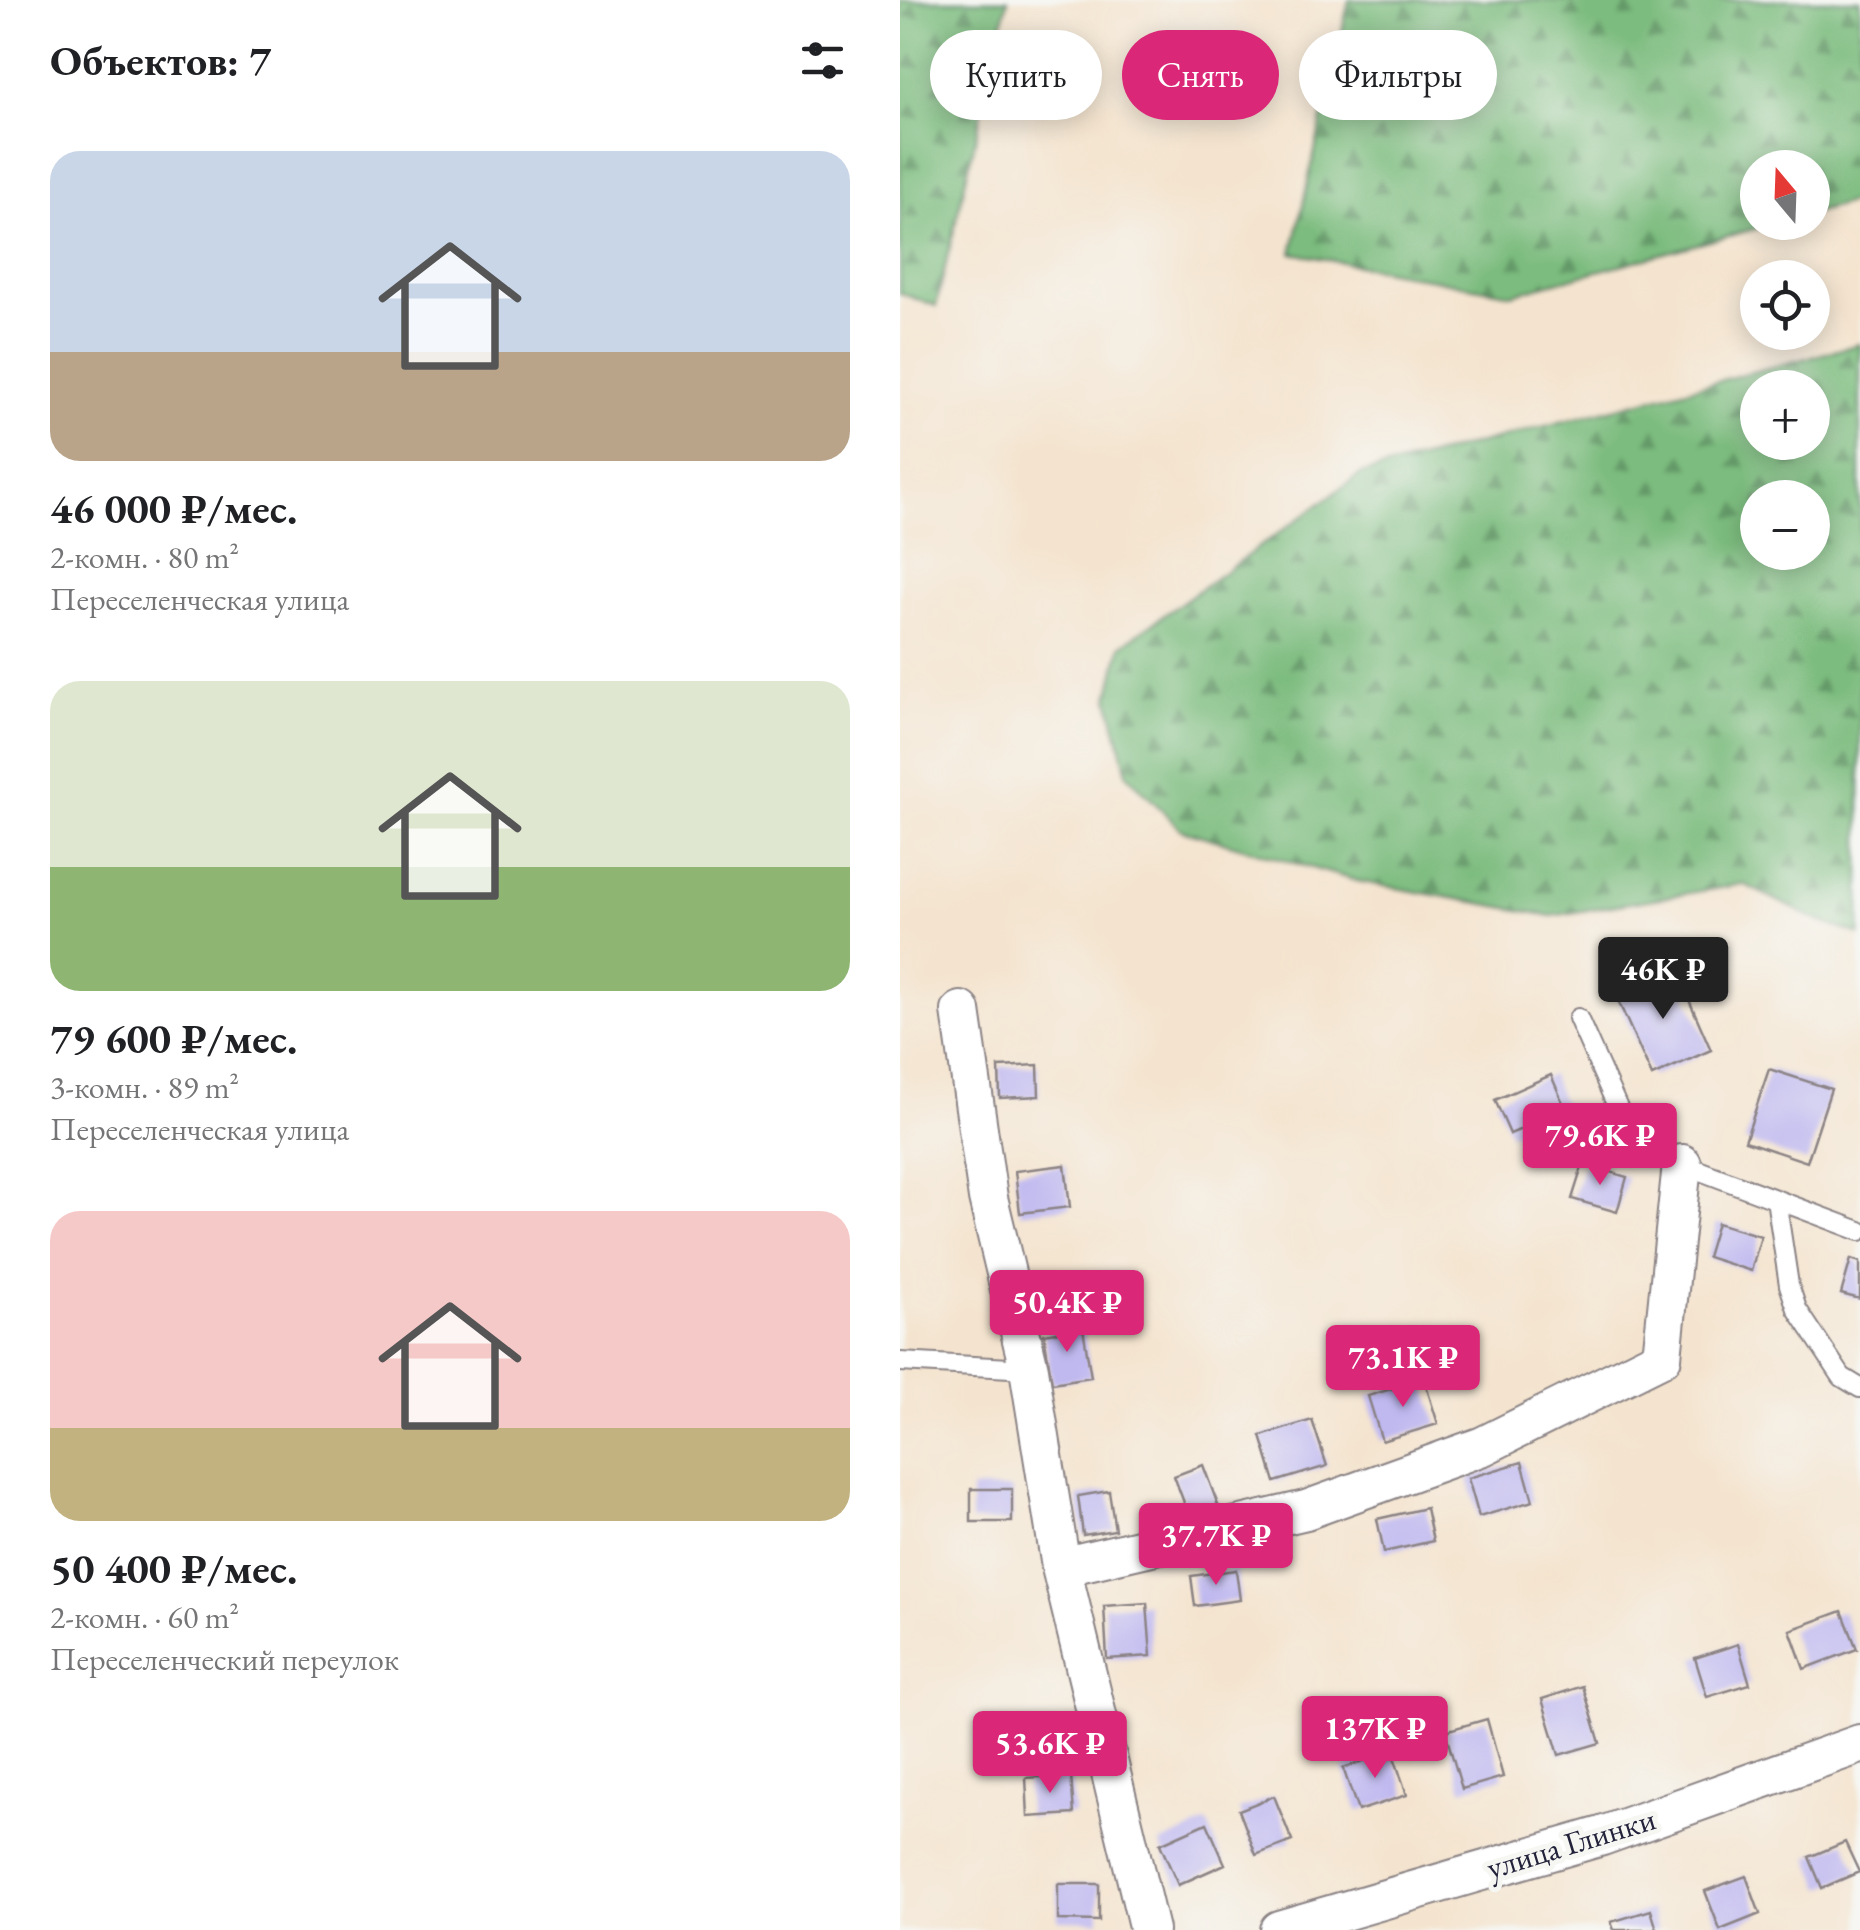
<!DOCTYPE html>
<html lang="ru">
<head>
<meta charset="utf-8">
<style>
  :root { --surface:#fff; --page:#f6f6f6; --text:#202124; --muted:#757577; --accent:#db2777 }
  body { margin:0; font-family:"EB Garamond",serif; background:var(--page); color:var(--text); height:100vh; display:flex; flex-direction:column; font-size:38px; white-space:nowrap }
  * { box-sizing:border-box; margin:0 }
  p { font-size:32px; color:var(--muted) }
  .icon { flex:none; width:55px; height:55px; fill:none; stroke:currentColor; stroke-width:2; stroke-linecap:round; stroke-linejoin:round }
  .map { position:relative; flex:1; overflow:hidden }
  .sheet { display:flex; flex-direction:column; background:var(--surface); width:900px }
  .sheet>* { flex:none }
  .guide { position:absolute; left:30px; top:30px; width:780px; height:90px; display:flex; gap:20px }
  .needle { width:65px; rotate:341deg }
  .controls { position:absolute; left:840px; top:150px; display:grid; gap:20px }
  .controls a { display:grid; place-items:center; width:90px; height:90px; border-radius:50%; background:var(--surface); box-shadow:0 5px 25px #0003; font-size:50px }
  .price { position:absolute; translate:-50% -85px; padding:0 22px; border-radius:10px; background:var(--accent); color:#fff; font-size:32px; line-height:65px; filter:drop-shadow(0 2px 5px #0008) }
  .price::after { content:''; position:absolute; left:50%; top:60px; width:30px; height:22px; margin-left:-15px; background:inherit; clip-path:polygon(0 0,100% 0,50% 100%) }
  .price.current { background:#222; color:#fff }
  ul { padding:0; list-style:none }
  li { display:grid; align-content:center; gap:20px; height:530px; padding:0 50px }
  li span { display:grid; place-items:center; height:310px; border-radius:30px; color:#555 }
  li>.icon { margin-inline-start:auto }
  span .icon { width:180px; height:180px; fill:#fffc; stroke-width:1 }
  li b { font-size:42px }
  h2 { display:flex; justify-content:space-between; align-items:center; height:120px; padding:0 50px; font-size:42px }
  .pill { padding:0 35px; border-radius:45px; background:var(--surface); box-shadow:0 5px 25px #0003; font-size:35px; line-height:90px }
  .pill.current { background:var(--accent); color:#fff }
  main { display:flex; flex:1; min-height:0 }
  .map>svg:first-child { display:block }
</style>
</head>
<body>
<main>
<section class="sheet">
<h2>Объектов: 7<svg class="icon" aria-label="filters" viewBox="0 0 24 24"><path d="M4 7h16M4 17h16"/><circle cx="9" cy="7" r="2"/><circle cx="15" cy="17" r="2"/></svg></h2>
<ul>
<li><span style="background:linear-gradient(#c9d6e8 65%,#b9a48a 0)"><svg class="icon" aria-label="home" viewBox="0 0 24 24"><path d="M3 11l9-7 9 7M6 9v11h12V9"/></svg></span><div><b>46 000 ₽/мес.</b><p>2-комн. · 80 m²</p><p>Переселенческая улица</p></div></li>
<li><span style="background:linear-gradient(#dfe7d0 60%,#8fb573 0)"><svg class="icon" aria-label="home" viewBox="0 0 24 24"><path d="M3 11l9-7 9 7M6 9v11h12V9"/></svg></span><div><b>79 600 ₽/мес.</b><p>3-комн. · 89 m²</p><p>Переселенческая улица</p></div></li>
<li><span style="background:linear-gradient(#f6c9c9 70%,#c2b280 0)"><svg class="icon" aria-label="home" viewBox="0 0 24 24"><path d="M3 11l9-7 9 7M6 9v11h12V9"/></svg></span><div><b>50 400 ₽/мес.</b><p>2-комн. · 60 m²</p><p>Переселенческий переулок</p></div></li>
</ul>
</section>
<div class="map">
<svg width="960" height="1930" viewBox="0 0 960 1930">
  <defs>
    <pattern id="forest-firs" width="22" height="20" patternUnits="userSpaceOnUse" patternTransform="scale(2.5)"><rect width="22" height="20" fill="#7bbc7e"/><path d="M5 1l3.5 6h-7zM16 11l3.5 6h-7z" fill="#649868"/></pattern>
  </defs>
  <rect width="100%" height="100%" fill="#f6f6f2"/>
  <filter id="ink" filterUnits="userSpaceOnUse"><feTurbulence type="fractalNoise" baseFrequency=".01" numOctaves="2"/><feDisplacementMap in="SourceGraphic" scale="20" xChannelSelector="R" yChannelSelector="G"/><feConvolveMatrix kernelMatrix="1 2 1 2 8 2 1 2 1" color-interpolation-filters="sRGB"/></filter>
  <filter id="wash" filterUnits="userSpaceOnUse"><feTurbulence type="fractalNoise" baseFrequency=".0048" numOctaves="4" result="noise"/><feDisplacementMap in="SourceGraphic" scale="40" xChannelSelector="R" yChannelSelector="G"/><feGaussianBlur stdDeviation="2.25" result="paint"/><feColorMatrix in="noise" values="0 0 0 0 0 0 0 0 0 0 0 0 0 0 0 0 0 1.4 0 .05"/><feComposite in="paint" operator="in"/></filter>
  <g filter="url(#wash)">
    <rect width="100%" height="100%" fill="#f4e4cf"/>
    <path fill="url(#forest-firs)" stroke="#4e6f5c" stroke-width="2.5" fill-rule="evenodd" d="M0 0H108L36 306 0 293Z
      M449 0H960V200L913 213 912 168H858V222L877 223 612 294 392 253Z
      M960 344V935L919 921 843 884 652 916 457 881 281 830 227 774 209 698 221 646 461 474ZM858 388H912V442H858ZM858 498H912V552H858Z"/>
    <g id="blocks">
      <path fill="#c0b9f0" d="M775 968 811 1050 752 1076 715 994Z
        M138 1065 139 1096 100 1098 99 1067Z
        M869 1069 931 1089 907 1162 845 1141Z
        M651 1075 666 1110 610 1134 595 1100Z
        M683 1164 727 1177 717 1212 672 1199Z
        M165 1165 170 1207 120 1213 115 1171Z
        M817 1223 861 1236 851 1271 807 1257Z
        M951 1259 960 1262V1299L941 1294Z
        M183 1328 191 1377 152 1383 144 1334Z
        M524 1379 538 1424 482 1441 468 1396Z
        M412 1420 427 1466 375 1482 361 1436Z
        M622 1462 633 1501 579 1517 568 1478Z
        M303 1465 318 1505 289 1516 274 1476Z
        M71 1489H112V1522H71Z
        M209 1491 215 1530 183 1535 178 1496Z
        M526 1508 533 1541 484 1552 477 1519Z
        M336 1570 340 1600 295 1606 291 1576Z
        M247 1603 251 1656 207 1659 204 1606Z
        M942 1611 957 1649 904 1669 890 1630Z
        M838 1644 850 1684 807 1697 795 1658Z
        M683 1686 700 1743 659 1755 642 1699Z
        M587 1719 603 1777 562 1789 545 1731Z
        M492 1751 507 1795 458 1811 443 1768Z
        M171 1775 174 1814 128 1817 126 1778Z
        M374 1796 392 1841 356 1855 339 1810Z
        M307 1823 325 1864 278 1885 260 1844Z
        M945 1842 959 1872 922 1888 909 1857Z
        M846 1876 860 1914 820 1930 805 1891Z
        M158 1884H199V1921L158 1920Z
        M751 1910 757 1930H714L711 1922Z"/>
    </g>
  </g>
  <g filter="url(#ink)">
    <use href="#blocks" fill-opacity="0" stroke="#8b8385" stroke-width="2.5"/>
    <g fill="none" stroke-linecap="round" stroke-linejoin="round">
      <g stroke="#8b8385" stroke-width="22">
        <path id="lane" d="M678 1018 725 1124 782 1164 960 1231
          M876 1199 889 1285 897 1309 942 1377 960 1388
          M0 1362 129 1369"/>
      </g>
      <g stroke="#8b8385" stroke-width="42">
        <path id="street" d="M61 1011 88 1198 129 1369 161 1567 249 1930
          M161 1567 406 1510 583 1446 762 1357 782 1164
          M379 1930 702 1836 960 1744"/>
      </g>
      <use href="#lane" stroke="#fff" stroke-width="18"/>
      <use href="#street" stroke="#fff" stroke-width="38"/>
    </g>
  </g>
  <g text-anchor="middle" stroke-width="10" stroke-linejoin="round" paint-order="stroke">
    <g font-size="32" fill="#22223b" stroke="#f6f6f2">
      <text transform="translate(671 1843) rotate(-17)" y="11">улица Глинки</text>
    </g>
  </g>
</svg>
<div class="controls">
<a><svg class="needle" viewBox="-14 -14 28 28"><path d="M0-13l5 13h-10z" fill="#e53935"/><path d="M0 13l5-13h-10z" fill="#757577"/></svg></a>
<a><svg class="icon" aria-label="locate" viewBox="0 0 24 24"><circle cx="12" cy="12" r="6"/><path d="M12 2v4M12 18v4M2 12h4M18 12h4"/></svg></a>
<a>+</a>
<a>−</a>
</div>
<b class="price current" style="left:763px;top:1022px">46K ₽</b>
<b class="price" style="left:700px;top:1188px">79.6K ₽</b>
<b class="price" style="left:167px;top:1355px">50.4K ₽</b>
<b class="price" style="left:503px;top:1410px">73.1K ₽</b>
<b class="price" style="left:316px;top:1588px">37.7K ₽</b>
<b class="price" style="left:475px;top:1781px">137K ₽</b>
<b class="price" style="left:150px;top:1796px">53.6K ₽</b>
<div class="guide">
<a class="pill">Купить</a>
<a class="pill current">Снять</a>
<a class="pill">Фильтры</a>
</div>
</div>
</main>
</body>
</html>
